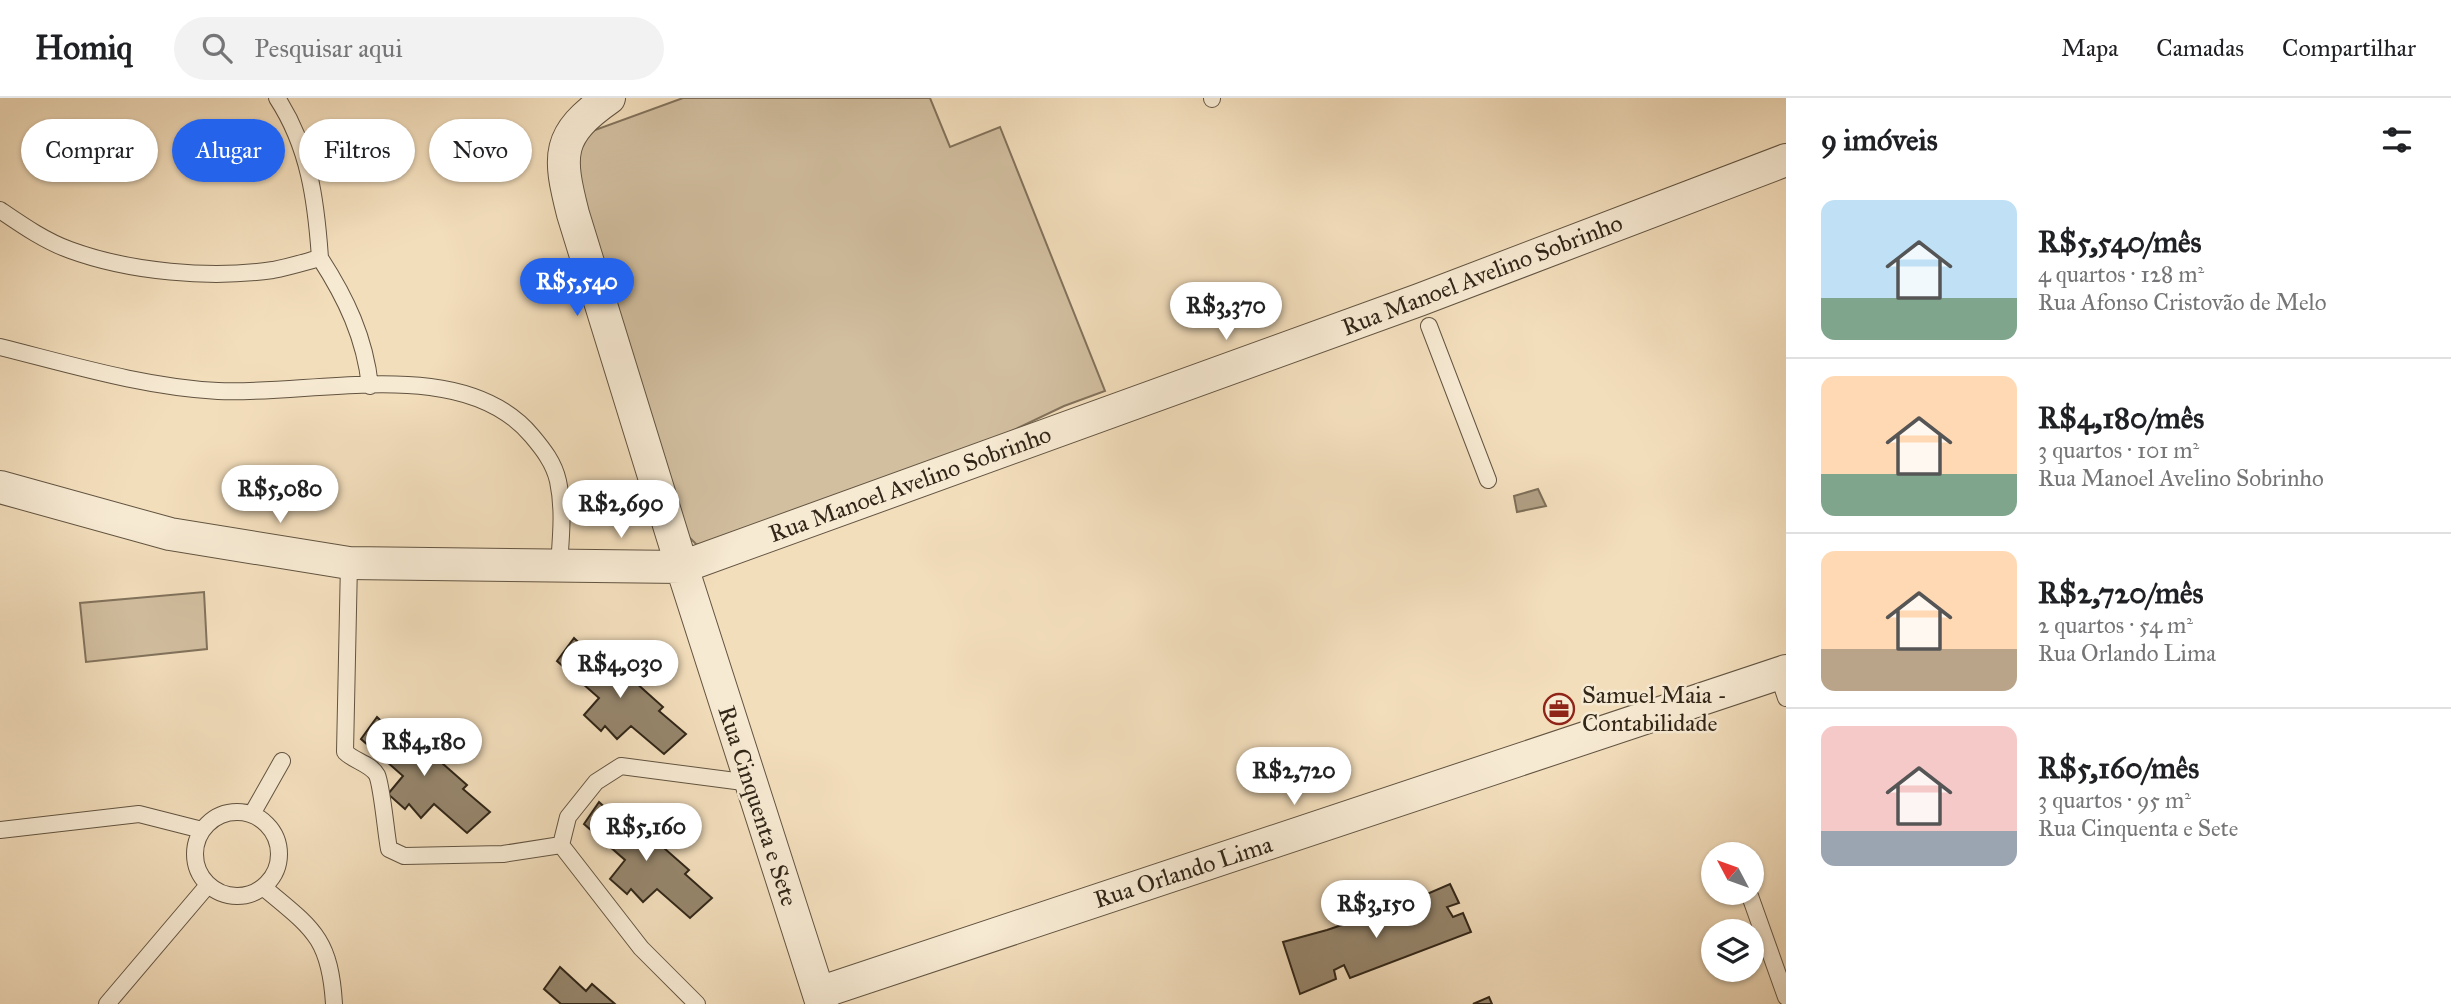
<!DOCTYPE html>
<html lang="pt">
<head>
<meta charset="utf-8">
<style>
  :root { --surface:#fff; --page:#f2f2f2; --text:#202124; --muted:#757577; --line:#e0e0e0; --accent:#2563eb }
  body { margin:0; font-family:"IM FELL Great Primer",serif; background:var(--page); color:var(--text); height:100vh; display:flex; flex-direction:column; font-size:26px; white-space:nowrap }
  * { box-sizing:border-box; margin:0 }
  p { font-size:23px; color:var(--muted) }
  .icon { flex:none; width:38px; height:38px; fill:none; stroke:currentColor; stroke-width:2; stroke-linecap:round; stroke-linejoin:round }
  .map { position:relative; flex:1; overflow:hidden }
  .details { display:flex; flex-direction:column; background:var(--surface); width:665px }
  .details>* { flex:none }
  .hud { position:absolute; left:21px; top:21px; width:665px; height:63px; display:flex; gap:14px }
  .needle { width:46px; rotate:311deg }
  .controls { position:absolute; left:1701px; top:744px; display:grid; gap:14px }
  .controls a { display:grid; place-items:center; width:63px; height:63px; border-radius:50%; background:var(--surface); box-shadow:0 2px 5px #0004; font-size:35px }
  .price { position:absolute; translate:-50% -60px; padding:0 16px; border-radius:24px; background:#fff; color:#222; font-size:23px; line-height:46px; filter:drop-shadow(0 2px 4px #0008) }
  .price::after { content:''; position:absolute; left:50%; top:42px; width:21px; height:16px; margin-left:-10px; background:inherit; clip-path:polygon(0 0,100% 0,50% 100%) }
  .price.current { background:var(--accent); color:#fff }
  ul { padding:0; list-style:none }
  li { display:flex; align-items:center; gap:21px; height:175px; padding:0 35px }
  li+li { border-top:2px solid var(--line) }
  li span { display:grid; place-items:center; flex:none; width:196px; height:140px; border-radius:14px; color:#555 }
  li>.icon { margin-inline-start:auto }
  span .icon { width:84px; height:84px; fill:#fffc; stroke-width:1 }
  li b { font-size:30px }
  h2 { display:flex; justify-content:space-between; align-items:center; height:84px; padding:0 35px; font-size:30px }
  .tag { padding:0 24px; border-radius:32px; background:var(--surface); box-shadow:0 2px 5px #0004; font-size:24px; line-height:63px }
  .tag.current { background:var(--accent); color:#fff }
  header { display:flex; align-items:center; gap:42px; box-sizing:border-box; height:98px; padding:0 35px; background:var(--surface); border-bottom:2px solid var(--line) }
  header strong { font-size:33px }
  nav { display:flex; gap:38px; margin-inline-start:auto; font-size:24px }
  .search { width:490px; height:63px; background:var(--page); display:flex; align-items:center; gap:18px; box-sizing:border-box; padding:0 24px; border-radius:38px; color:var(--muted); font-size:26px }
  main { display:flex; flex:1; min-height:0 }
  .map>svg:first-child { display:block }
</style>
</head>
<body>
<header>
<strong>Homiq</strong>
<div class="search"><svg class="icon" aria-label="search" viewBox="0 0 24 24"><circle cx="10" cy="10" r="6"/><path d="M15 15l6 6"/></svg>Pesquisar aqui</div>
<nav><a>Mapa</a><a>Camadas</a><a>Compartilhar</a></nav>
</header>
<main>
<div class="map">
<svg width="1786" height="906" viewBox="0 0 1786 906">
  <rect width="100%" height="100%" fill="#f3debc"/>
  <filter id="stains"><feTurbulence type="fractalNoise" baseFrequency=".00286" numOctaves="4"/><feColorMatrix values="0 0 0 0 .2 0 0 0 0 .09 0 0 0 0 .02 0 0 0 .5 -.17"/></filter>
  <radialGradient id="worn" r=".72"><stop offset=".6" stop-color="#630" stop-opacity="0"/><stop offset="1" stop-color="#630" stop-opacity=".3"/></radialGradient>
  <path fill="#d2bfa0" stroke="#82725c" stroke-width="2" d="M683 0H930L950 49 1000 29 1105 293 1064 308 995 341 711 449 696 446 684 434 571 64 584 36Z
    M204 494 207 551 86 564 80 505Z"/>
  <path fill="#b19f84" stroke="#7e6f59" stroke-width="2" d="M1538 391 1546 408 1517 414 1514 398Z"/>
  <path fill="#96866d" stroke="#312618" stroke-width="2" d="M574 540 600 565 606 558 663 609 659 613 686 636 664 656 631 628 617 641 605 628 601 633 584 617 599 600 557 563Z
    M377 619 403 644 409 636 467 687 463 691 490 714 467 735 434 706 421 720 409 706 405 711 388 696 403 678 361 641Z
    M599 704 626 729 631 721 689 772 685 776 712 800 690 820 657 791 643 804 631 791 627 796 610 781 625 762 584 726Z
    M1450 786 1459 805 1447 809 1453 819 1463 815 1471 834 1350 880 1344 867 1334 872 1336 881 1300 896 1283 844 1327 832 1404 806Z
    M560 869 586 893 592 886 615 906H561L544 891Z
    M1489 899 1492 906H1473Z"/>
  <g fill="none" stroke-linecap="round" stroke-linejoin="round">
    <g stroke="#625441" stroke-width="18">
      <path id="lane" d="M277 0C309 49 316 102 320 160
        M1212 0V1
        M0 112C22 127 45 143 70 152 130 174 210 181 273 172 289 169 305 164 320 160 346 200 365 240 370 288
        M1429 228 1488 382
        M0 249C72 267 144 289 218 293 313 298 463 255 532 338 543 351 554 365 558 383 564 411 561 439 559 467
        M349 465 345 654C354 663 371 666 377 677 382 688 386 736 389 751L404 758 503 756 561 747 568 719 596 684 621 668 751 685
        M1778 576 1786 600
        M195 756a42 42 0 1 1 84 0a42 42 0 1 1-84 0Z
        M252 716 282 663
        M0 732 139 716 202 732
        M561 747 641 850 697 906
        M263 789C312 830 330 839 334 906
        M1750 798 1786 899
        M107 906 208 787"/>
    </g>
    <g stroke="#625441" stroke-width="34">
      <path id="street" d="M609 0C556 37 558 57 573 116L682 469 822 906
        M0 389 170 436 349 465 682 469 1419 202 1786 62
        M819 895 1786 573"/>
    </g>
    <use href="#lane" stroke="#f7ead3" stroke-width="16"/>
    <use href="#street" stroke="#f7ead3" stroke-width="32"/>
  </g>
  <defs>
    <g id="office-ring" transform="scale(1.575)"><circle r="9.5" fill="#f7ead3" stroke="#8f2418" stroke-width="1.5"/><path d="M-6-3h4V-5.5h4V-3h4V5H-6ZM-1-4.5V-3h2v-1.5ZM-6 0V1H6V0Z" fill="#8f2418"/></g>
  </defs>
  <g fill-rule="evenodd">
    <use href="#office-ring" x="1559" y="611"/>
  </g>
  <g text-anchor="middle" stroke-width="5" stroke-linejoin="round" paint-order="stroke">
    <g font-size="24" fill="#312618" stroke="#f7ead3">
      <text transform="translate(1482 177) rotate(-21)" y="8">Rua Manoel Avelino Sobrinho</text>
      <text transform="translate(910 386) rotate(-20)" y="8">Rua Manoel Avelino Sobrinho</text>
      <text transform="translate(758 708) rotate(72)" y="8">Rua Cinquenta e Sete</text>
      <text transform="translate(1183 774) rotate(-18)" y="8">Rua Orlando Lima</text>
    </g>
    <g font-size="24" fill="#312618" stroke="#f7ead3" text-anchor="start">
      <text x="1582" y="605">Samuel Maia -<tspan x="1582" dy="28">Contabilidade</tspan></text>
    </g>
  </g>
  <rect width="100%" height="100%" filter="url(#stains)"/>
  <rect width="100%" height="100%" fill="url(#worn)"/>
</svg>
<div class="controls">
<a><svg class="needle" viewBox="-14 -14 28 28"><path d="M0-13l5 13h-10z" fill="#e53935"/><path d="M0 13l5-13h-10z" fill="#757577"/></svg></a>
<a><svg class="icon" aria-label="layers" viewBox="0 0 24 24"><path d="M12 4l9 5-9 5-9-5zM3 14l9 5 9-5"/></svg></a>
</div>
<b class="price current" style="left:577px;top:220px">R$5,540</b>
<b class="price" style="left:1226px;top:244px">R$3,370</b>
<b class="price" style="left:280px;top:427px">R$5,080</b>
<b class="price" style="left:621px;top:442px">R$2,690</b>
<b class="price" style="left:620px;top:602px">R$4,030</b>
<b class="price" style="left:424px;top:680px">R$4,180</b>
<b class="price" style="left:1294px;top:709px">R$2,720</b>
<b class="price" style="left:646px;top:765px">R$5,160</b>
<b class="price" style="left:1376px;top:842px">R$3,150</b>
<div class="hud">
<a class="tag">Comprar</a>
<a class="tag current">Alugar</a>
<a class="tag">Filtros</a>
<a class="tag">Novo</a>
</div>
</div>
<section class="details">
<h2>9 imóveis<svg class="icon" aria-label="filters" viewBox="0 0 24 24"><path d="M4 7h16M4 17h16"/><circle cx="9" cy="7" r="2"/><circle cx="15" cy="17" r="2"/></svg></h2>
<ul>
<li><span style="background:linear-gradient(#bfe0f5 70%,#7fa58c 0)"><svg class="icon" aria-label="home" viewBox="0 0 24 24"><path d="M3 11l9-7 9 7M6 9v11h12V9"/></svg></span><div><b>R$5,540/mês</b><p>4 quartos · 128 m²</p><p>Rua Afonso Cristovão de Melo</p></div></li>
<li><span style="background:linear-gradient(#ffd9b3 70%,#7fa58c 0)"><svg class="icon" aria-label="home" viewBox="0 0 24 24"><path d="M3 11l9-7 9 7M6 9v11h12V9"/></svg></span><div><b>R$4,180/mês</b><p>3 quartos · 101 m²</p><p>Rua Manoel Avelino Sobrinho</p></div></li>
<li><span style="background:linear-gradient(#ffd9b3 70%,#b9a48a 0)"><svg class="icon" aria-label="home" viewBox="0 0 24 24"><path d="M3 11l9-7 9 7M6 9v11h12V9"/></svg></span><div><b>R$2,720/mês</b><p>2 quartos · 54 m²</p><p>Rua Orlando Lima</p></div></li>
<li><span style="background:linear-gradient(#f6c9c9 75%,#9aa5b1 0)"><svg class="icon" aria-label="home" viewBox="0 0 24 24"><path d="M3 11l9-7 9 7M6 9v11h12V9"/></svg></span><div><b>R$5,160/mês</b><p>3 quartos · 95 m²</p><p>Rua Cinquenta e Sete</p></div></li>
</ul>
</section>
</main>
</body>
</html>
